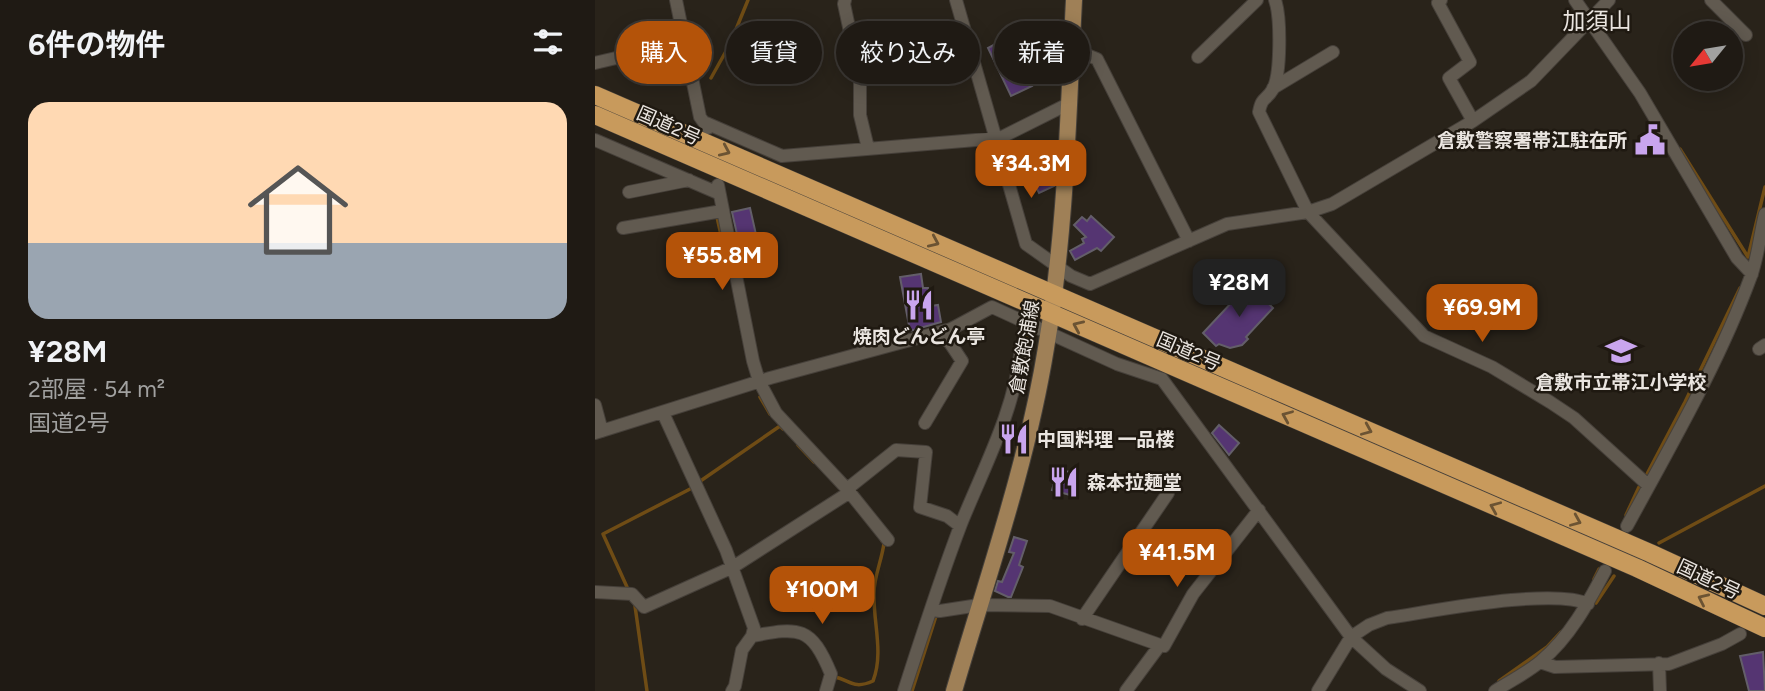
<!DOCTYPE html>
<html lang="ja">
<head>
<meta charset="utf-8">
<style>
  :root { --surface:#1f1a14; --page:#27231d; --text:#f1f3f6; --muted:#a1a1a0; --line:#3c3834; --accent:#b45309 }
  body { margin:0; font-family:Figtree,"Noto Sans JP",sans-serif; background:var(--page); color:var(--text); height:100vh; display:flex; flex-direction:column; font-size:26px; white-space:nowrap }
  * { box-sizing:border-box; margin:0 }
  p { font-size:23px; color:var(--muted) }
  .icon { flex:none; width:38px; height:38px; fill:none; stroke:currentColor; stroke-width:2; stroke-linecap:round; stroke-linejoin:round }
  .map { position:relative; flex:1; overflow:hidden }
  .side { display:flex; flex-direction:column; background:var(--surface); width:595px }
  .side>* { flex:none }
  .hud { position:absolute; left:21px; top:21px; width:665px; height:63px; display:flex; gap:14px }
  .needle { width:46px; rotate:240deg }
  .controls { position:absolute; left:1078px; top:21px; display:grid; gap:14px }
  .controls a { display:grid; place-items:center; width:70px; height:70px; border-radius:50%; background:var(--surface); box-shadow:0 4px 18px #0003,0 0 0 2px var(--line); font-size:35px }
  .price { position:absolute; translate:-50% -60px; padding:0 16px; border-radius:14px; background:var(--accent); color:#fff; font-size:23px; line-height:46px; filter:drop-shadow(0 2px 4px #0008) }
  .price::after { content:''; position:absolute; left:50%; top:42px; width:21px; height:16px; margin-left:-10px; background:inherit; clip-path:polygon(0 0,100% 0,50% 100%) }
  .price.active { background:#222; color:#fff }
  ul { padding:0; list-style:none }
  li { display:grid; align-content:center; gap:14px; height:371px; padding:0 28px }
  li+li { border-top:2px solid var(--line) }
  li span { display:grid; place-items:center; height:217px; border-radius:21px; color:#555 }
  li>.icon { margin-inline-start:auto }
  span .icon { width:126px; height:126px; fill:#fffc; stroke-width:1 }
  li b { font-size:30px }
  h2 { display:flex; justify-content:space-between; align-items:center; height:84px; padding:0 28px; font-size:30px }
  .pill { padding:0 24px; border-radius:32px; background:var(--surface); box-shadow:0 4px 18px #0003,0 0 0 2px var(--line); font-size:24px; line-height:63px }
  .pill.active { background:var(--accent); color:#fff }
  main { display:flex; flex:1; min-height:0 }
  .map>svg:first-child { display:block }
</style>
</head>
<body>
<main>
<section class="side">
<h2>6件の物件<svg class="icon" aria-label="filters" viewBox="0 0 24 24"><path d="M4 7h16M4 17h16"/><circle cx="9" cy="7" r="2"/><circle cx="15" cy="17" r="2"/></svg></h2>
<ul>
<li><span style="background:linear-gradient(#ffd9b3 65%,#9aa5b1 0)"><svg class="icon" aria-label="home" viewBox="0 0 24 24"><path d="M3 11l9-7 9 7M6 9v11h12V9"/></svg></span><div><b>¥28M</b><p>2部屋 · 54 m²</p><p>国道2号</p></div></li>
</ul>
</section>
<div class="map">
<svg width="1170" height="691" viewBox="0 0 1170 691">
  <rect width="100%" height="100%" fill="#29231a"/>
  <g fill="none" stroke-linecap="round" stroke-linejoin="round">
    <path stroke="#6f4c15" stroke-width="3.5" d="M116 78 135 44 153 0
      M1085 149 1153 257
      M122 217 134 271
      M1153 257 1170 187
      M432 348V338
      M165 397 175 414
      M203 445 219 462
      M1052 474 1090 402 1145 288
      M104 482 185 426 188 429
      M1031 515 1044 487
      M1064 543 1170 486
      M999 579 1004 569
      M32 587 8 534 97 488
      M1001 603 1019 576
      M40 606 52 691
      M240 677C255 680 258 690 278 681 289 653 278 622 279 593 279 576 287 560 289 543L287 541
      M904 681 952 647 966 632
      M317 691 342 613"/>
  </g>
  <path fill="#553572" stroke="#635e69" stroke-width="2" d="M440 23 458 62 431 74 437 86 416 96 393 48Z
    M83 53 88 76 76 79 74 70 65 69 62 64 53 65 52 60Z
    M452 168 459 186 444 193 436 177Z
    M155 208 162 239 144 243 137 212Z
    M496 216 519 237 506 251 502 248 480 260 475 251 489 243 487 239 491 237 479 225 487 217 492 221Z
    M326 274 328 288H333L336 306 343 305 346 322 315 331 305 277Z
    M654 284 678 308 651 337 653 339 647 345 635 348 624 344 621 346 608 333Z
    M624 425 644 443 634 455 617 433Z
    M463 469 481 474 475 495 457 490Z
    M419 537 432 541 424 565 428 567 416 597H413L400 591 403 581 407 582 419 553 414 552Z
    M1168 652 1170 691H1154L1145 656Z"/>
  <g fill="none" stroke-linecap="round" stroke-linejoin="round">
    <g stroke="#46403a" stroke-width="14">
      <path id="minor" d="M81 0 105 117 113 128
        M250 0 249 4 265 78V115L273 148
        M361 0 431 244 476 276 495 284 632 224 713 212 737 204 878 121 936 81 1014 0
        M680 0C686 17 686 74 678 89 671 101 667 96 664 112L713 212 829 336 897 367 955 402 979 418 1054 486
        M846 0 843 3 875 62 854 78 878 121
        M980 0 1045 93 1142 258 1157 274
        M1116 0 1151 35
        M477 49 502 59 594 241
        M603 57 662 0
        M0 63 90 42
        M678 88 738 52
        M111 123 187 156 405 138 475 103
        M0 140 123 193
        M123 185 158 361 164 381 181 413 252 489 293 540
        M34 192 94 180
        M28 228 127 211
        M1164 349 1170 345
        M0 405 7 431
        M68 413 131 550 159 628 157 636 147 650 140 686 137 691
        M330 423 367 361 355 343 342 333
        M0 433 175 378 356 329 397 307 522 364 567 379 756 637 791 669 825 691
        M252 489 301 450 331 452 325 507 352 516 365 526
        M1032 526C1076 445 1124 363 1156 276 1163 257 1165 234 1170 214
        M0 592 37 594 49 607 138 567 255 492
        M336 610 345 611 384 605 455 606 565 645
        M487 619 573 493
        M157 636C205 627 216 626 236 674L231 691
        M945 662 960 667 1074 664 1127 644 1145 634
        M1064 663 1065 691
        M309 691C327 635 345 579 366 524 389 467 420 410 426 348
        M531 691 565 645 569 646 598 594 664 510
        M723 691 756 637 774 625 792 618C835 612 957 587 993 604
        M900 691C915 681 932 673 946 661 975 637 993 603 1010 571"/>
    </g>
    <g stroke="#46403a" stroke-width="18">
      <path id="major" d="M359 691C392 578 432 465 451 348 471 233 473 116 479 0"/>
    </g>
    <g stroke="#46403a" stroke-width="19">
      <path id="highway" d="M0 95 1055 553 1170 606
        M0 115 1042 568 1170 628"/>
    </g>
    <use href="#minor" stroke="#615a50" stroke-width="12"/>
    <use href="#major" stroke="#9f8057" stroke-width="16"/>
    <use href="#highway" stroke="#c89a5c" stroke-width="18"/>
  </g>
  <defs><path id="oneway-chevron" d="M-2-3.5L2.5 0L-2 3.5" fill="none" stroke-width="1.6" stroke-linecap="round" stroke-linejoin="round" transform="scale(1.75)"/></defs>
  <g stroke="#6b5333">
    <use href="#oneway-chevron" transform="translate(130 151) rotate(24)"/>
    <use href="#oneway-chevron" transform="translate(339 242) rotate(24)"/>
    <use href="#oneway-chevron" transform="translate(483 326) rotate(-156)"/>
    <use href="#oneway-chevron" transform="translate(692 416) rotate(-157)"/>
    <use href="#oneway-chevron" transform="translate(772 430) rotate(23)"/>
    <use href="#oneway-chevron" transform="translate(900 507) rotate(-157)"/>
    <use href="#oneway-chevron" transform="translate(981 521) rotate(23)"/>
    <use href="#oneway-chevron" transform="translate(1108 599) rotate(-155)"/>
  </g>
  <defs>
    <g id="civic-bare" transform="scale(2.415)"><path d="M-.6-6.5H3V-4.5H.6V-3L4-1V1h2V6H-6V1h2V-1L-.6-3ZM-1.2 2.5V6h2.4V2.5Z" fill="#c9a5ee" stroke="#1f1911" stroke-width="2.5" paint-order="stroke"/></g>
    <g id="restaurant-bare" transform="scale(2.415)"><path d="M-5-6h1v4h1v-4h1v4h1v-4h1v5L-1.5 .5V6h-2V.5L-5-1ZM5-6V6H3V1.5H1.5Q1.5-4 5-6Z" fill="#c9a5ee" stroke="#1f1911" stroke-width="2.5" paint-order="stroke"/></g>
    <g id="school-bare" transform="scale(2.415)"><path d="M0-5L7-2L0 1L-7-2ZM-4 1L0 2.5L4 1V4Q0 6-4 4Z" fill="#c9a5ee" stroke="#1f1911" stroke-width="2.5" paint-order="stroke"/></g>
  </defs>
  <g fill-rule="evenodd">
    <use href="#civic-bare" x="1055" y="140"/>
    <use href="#restaurant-bare" x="324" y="305"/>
    <use href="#school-bare" x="1026" y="351"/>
    <use href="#restaurant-bare" x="419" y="439"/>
    <use href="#restaurant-bare" x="469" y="482"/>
  </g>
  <g text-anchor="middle" stroke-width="5" stroke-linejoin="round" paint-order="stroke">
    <g font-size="19" fill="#eae5e0" stroke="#1f1911">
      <text transform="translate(74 125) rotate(24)" y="7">国道2号</text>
      <text transform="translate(429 347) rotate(-80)" y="7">倉敷飽浦線</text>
      <text transform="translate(594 351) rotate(23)" y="7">国道2号</text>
      <text transform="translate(1114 579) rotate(25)" y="7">国道2号</text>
    </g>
    <g font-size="19" font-weight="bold" fill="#eae5e0" stroke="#1f1911">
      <text x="1032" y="147" text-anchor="end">倉敷警察署帯江駐在所</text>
      <text x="324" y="343">焼肉どんどん亭</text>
      <text x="1026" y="389">倉敷市立帯江小学校</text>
      <text x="442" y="446" text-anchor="start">中国料理 一品楼</text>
      <text x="492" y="489" text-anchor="start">森本拉麺堂</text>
    </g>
    <g font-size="23" fill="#eae5e0" stroke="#1f1911">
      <text x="1002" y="29">加須山</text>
    </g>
  </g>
</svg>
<div class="controls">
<a><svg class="needle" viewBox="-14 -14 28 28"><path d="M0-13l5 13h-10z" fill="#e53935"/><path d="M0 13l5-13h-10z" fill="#a1a1a0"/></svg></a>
</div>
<b class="price" style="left:436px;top:200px">¥34.3M</b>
<b class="price" style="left:127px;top:292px">¥55.8M</b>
<b class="price active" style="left:644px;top:319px">¥28M</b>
<b class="price" style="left:887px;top:344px">¥69.9M</b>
<b class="price" style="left:582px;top:589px">¥41.5M</b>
<b class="price" style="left:227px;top:626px">¥100M</b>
<div class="hud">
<a class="pill active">購入</a>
<a class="pill">賃貸</a>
<a class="pill">絞り込み</a>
<a class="pill">新着</a>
</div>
</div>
</main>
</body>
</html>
